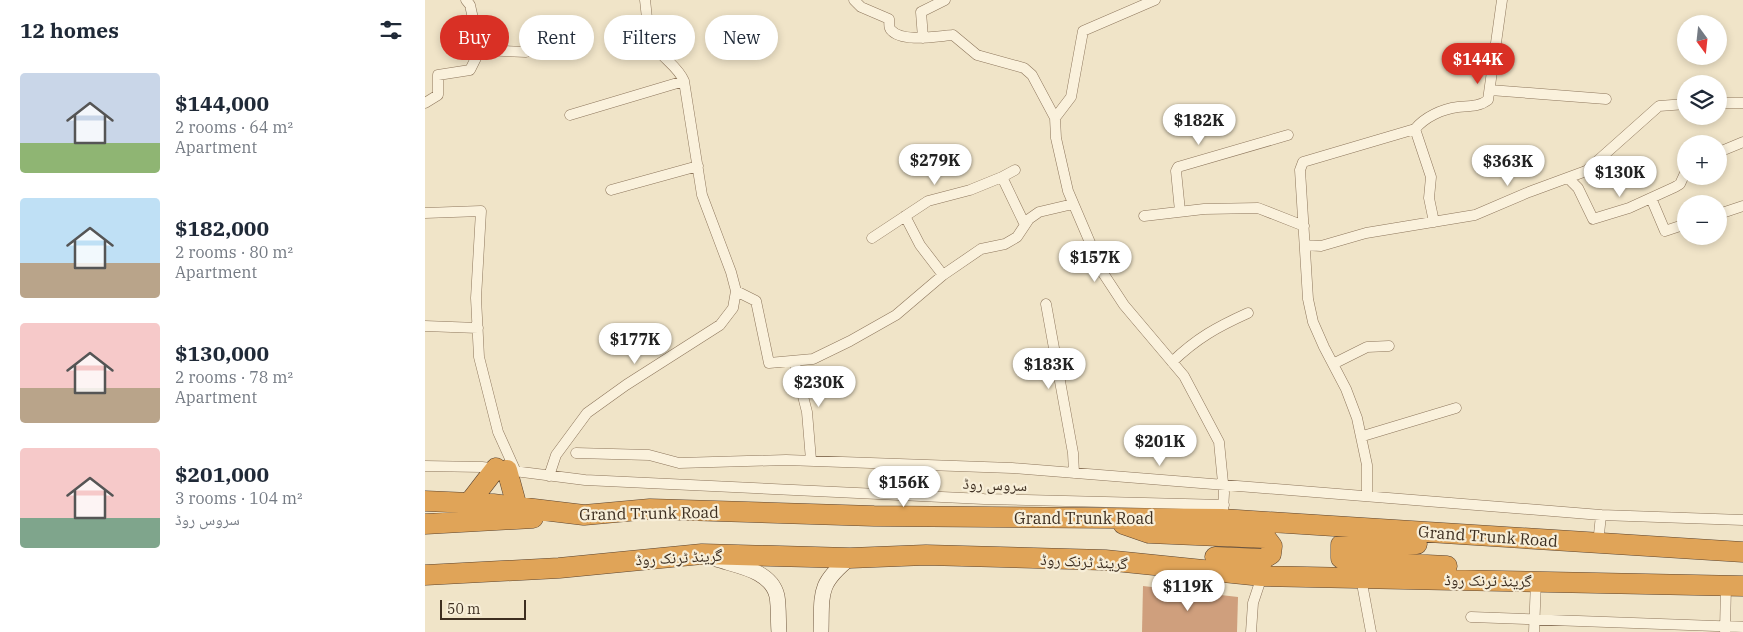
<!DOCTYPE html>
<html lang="en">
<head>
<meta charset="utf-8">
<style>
  :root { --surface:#fff; --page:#f2f2f3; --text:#1f2937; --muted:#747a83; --accent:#d93025 }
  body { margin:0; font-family:"IBM Plex Serif","Noto Naskh Arabic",serif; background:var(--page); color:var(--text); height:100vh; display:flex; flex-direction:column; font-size:19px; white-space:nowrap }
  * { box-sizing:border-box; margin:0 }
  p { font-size:16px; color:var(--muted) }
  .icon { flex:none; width:28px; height:28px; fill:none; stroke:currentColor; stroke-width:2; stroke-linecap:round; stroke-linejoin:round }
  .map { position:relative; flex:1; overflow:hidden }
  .drawer { display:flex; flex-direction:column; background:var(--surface); width:425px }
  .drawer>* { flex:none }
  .guide { position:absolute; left:15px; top:15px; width:475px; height:45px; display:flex; gap:10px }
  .needle { width:32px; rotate:165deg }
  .fabs { position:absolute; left:1252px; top:15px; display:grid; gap:10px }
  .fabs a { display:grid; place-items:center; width:50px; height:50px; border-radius:50%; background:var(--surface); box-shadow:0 2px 8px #0003; font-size:25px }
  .scale { position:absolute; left:15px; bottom:12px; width:86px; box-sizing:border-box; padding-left:5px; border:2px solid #3d2e20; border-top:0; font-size:14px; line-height:18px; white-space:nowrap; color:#3d2e20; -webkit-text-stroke:4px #f7eed8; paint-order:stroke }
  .price { position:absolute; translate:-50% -42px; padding:0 11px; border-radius:18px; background:#fff; color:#222; font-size:16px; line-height:32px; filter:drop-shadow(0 1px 2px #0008) }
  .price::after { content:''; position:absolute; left:50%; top:30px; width:15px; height:11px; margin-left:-8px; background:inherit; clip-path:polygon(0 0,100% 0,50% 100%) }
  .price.on { background:var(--accent); color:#fff }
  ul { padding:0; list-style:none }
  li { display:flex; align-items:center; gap:15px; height:125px; padding:0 20px }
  li span { display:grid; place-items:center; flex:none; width:140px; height:100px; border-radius:5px; color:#555 }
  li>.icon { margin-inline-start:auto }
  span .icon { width:60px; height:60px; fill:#fffc; stroke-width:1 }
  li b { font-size:21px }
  h2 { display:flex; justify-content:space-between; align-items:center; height:60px; padding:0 20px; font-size:21px }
  .pill { padding:0 18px; border-radius:22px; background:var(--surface); box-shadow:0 2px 8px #0003; font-size:18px; line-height:45px }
  .pill.on { background:var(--accent); color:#fff }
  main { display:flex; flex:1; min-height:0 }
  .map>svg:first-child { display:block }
</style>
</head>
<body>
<main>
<section class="drawer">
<h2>12 homes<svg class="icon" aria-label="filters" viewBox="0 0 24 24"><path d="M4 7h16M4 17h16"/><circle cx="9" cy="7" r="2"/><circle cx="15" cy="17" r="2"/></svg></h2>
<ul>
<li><span style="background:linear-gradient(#c9d6e8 70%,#8fb573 0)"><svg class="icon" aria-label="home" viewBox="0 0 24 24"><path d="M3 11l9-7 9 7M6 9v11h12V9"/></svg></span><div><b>$144,000</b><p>2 rooms · 64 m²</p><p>Apartment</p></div></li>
<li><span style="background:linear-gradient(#bfe0f5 65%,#b9a48a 0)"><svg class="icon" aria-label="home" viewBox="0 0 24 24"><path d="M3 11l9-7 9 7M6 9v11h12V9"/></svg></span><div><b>$182,000</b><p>2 rooms · 80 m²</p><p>Apartment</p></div></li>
<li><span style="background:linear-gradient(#f6c9c9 65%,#b9a48a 0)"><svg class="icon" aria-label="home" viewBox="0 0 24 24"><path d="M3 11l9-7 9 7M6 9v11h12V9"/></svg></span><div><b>$130,000</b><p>2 rooms · 78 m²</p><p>Apartment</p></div></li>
<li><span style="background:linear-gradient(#f6c9c9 70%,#7fa58c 0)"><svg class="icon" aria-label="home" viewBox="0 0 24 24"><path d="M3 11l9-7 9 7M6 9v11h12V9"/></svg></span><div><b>$201,000</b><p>3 rooms · 104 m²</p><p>سروس روڈ</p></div></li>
</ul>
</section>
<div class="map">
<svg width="1318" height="632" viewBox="0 0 1318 632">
  <rect width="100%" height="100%" fill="#f0e4c8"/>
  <path fill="#cf9f7d" d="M718 586 813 597 812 632H717Z"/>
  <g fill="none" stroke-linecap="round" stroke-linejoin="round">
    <g stroke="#8d765c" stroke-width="11">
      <path id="street" d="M429 0 436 7 464 19C465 23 463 27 466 30 477 43 513 36 528 35L552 55 599 68 607 75 630 118
        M730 0 658 31 646 97 630 118 631 138 643 191 678 273 699 305 759 376 794 442 799 493 798 511
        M498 38 496 12 520 0
        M55 50 101 52
        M1065 90 1181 99
        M0 103 13 95V75L45 70 55 50 45 5 41 0
        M1294 103H1318
        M145 115 259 81
        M990 129 1006 177 1004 198 1009 222
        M1294 152 1318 142
        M577 177 600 225
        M1143 178 1153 188 1168 219 1204 208 1250 187 1255 184 1261 171
        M186 190 273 166
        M1226 198 1240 231 1261 224
        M755 211 751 171 753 167 863 135
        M0 213 56 211 51 298 54 357 73 432 91 472
        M1294 214 1318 206
        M480 216 495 245 518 275
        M719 216 779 209 833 208 879 226
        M447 238 503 201 545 190 577 177 590 170
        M880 245 896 246 941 233 1050 215 1104 192 1161 171 1234 106 1261 104
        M311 291 331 301 344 363 388 359 425 341 471 315 518 275 556 249 580 244 592 237 604 219 614 212 648 204
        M621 304 648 453 649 473
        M0 326 53 328
        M369 361 382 412 386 460
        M747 362C772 338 792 327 823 313
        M908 364 942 347 964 346
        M938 436 1031 408
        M151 453 224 455 254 463 361 460 587 468 1176 515 1318 520
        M0 466 57 467 160 480 559 499 799 505
        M124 476 131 455 162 413 201 385 295 325 308 308 311 291 306 272 277 195 259 81C253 67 241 61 232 49 222 36 222 15 220 0
        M942 495V465L932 418 921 389 899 347 888 322 883 299 875 170 878 162 990 129C1000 117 1017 109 1033 107 1044 106 1054 107 1063 100L1077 0
        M1173 544 1176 515
        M936 578 946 632
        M1046 617 1318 627
        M1300 631 1301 585
        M826 632 828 603 837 576
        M1109 632 1111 581"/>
    </g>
    <g stroke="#6f573f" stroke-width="16">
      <path id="secondary" d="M291 559C312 566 346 570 352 596 354 608 353 621 354 632
        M396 632C397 592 393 584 425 558"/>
    </g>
    <g stroke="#5b4430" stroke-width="21">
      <path id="highway" d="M82 470 92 507
        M0 501 68 504 159 515 225 509 449 516 797 519 1318 552
        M44 503 71 468
        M0 524 108 518
        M698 524 724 533 841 538 847 546 846 554 838 559 790 557
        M992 544 923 542 916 545V558L922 561 1022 566
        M0 575 134 568 277 554 425 558 501 555 680 560 837 576 1318 586"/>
    </g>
    <use href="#street" stroke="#faf1dc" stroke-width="10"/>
    <use href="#secondary" stroke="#faf1dc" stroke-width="15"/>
    <use href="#highway" stroke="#e0a458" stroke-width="20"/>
  </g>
  <g text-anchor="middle" stroke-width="4.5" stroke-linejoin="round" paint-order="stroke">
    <g font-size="16" fill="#3d2e20" stroke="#f7eed8">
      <text transform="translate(570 484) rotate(2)" y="6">سروس روڈ</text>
      <text transform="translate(224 513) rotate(-1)" y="6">Grand Trunk Road</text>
      <text x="659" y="524">Grand Trunk Road</text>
      <text transform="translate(1063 536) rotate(4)" y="6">Grand Trunk Road</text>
      <text transform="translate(254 557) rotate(-3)" y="6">گرینڈ ٹرنک روڈ</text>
      <text transform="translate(659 561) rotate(3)" y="6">گرینڈ ٹرنک روڈ</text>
      <text transform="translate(1063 580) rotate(1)" y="6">گرینڈ ٹرنک روڈ</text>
    </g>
  </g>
</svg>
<div class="fabs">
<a><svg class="needle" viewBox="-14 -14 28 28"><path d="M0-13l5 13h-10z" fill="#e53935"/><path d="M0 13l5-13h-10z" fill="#747a83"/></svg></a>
<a><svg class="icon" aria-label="layers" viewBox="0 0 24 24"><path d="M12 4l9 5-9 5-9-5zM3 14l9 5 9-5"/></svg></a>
<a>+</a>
<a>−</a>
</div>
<div class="scale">50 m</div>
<b class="price on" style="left:1053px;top:85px">$144K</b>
<b class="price" style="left:774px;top:146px">$182K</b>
<b class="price" style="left:510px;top:186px">$279K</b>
<b class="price" style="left:1083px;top:187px">$363K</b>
<b class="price" style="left:1195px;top:198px">$130K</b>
<b class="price" style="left:670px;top:283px">$157K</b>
<b class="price" style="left:210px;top:365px">$177K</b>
<b class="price" style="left:624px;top:390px">$183K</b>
<b class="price" style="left:394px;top:408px">$230K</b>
<b class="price" style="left:735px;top:467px">$201K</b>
<b class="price" style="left:479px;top:508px">$156K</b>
<b class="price" style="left:763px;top:612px">$119K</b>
<div class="guide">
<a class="pill on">Buy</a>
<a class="pill">Rent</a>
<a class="pill">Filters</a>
<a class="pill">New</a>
</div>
</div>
</main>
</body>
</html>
